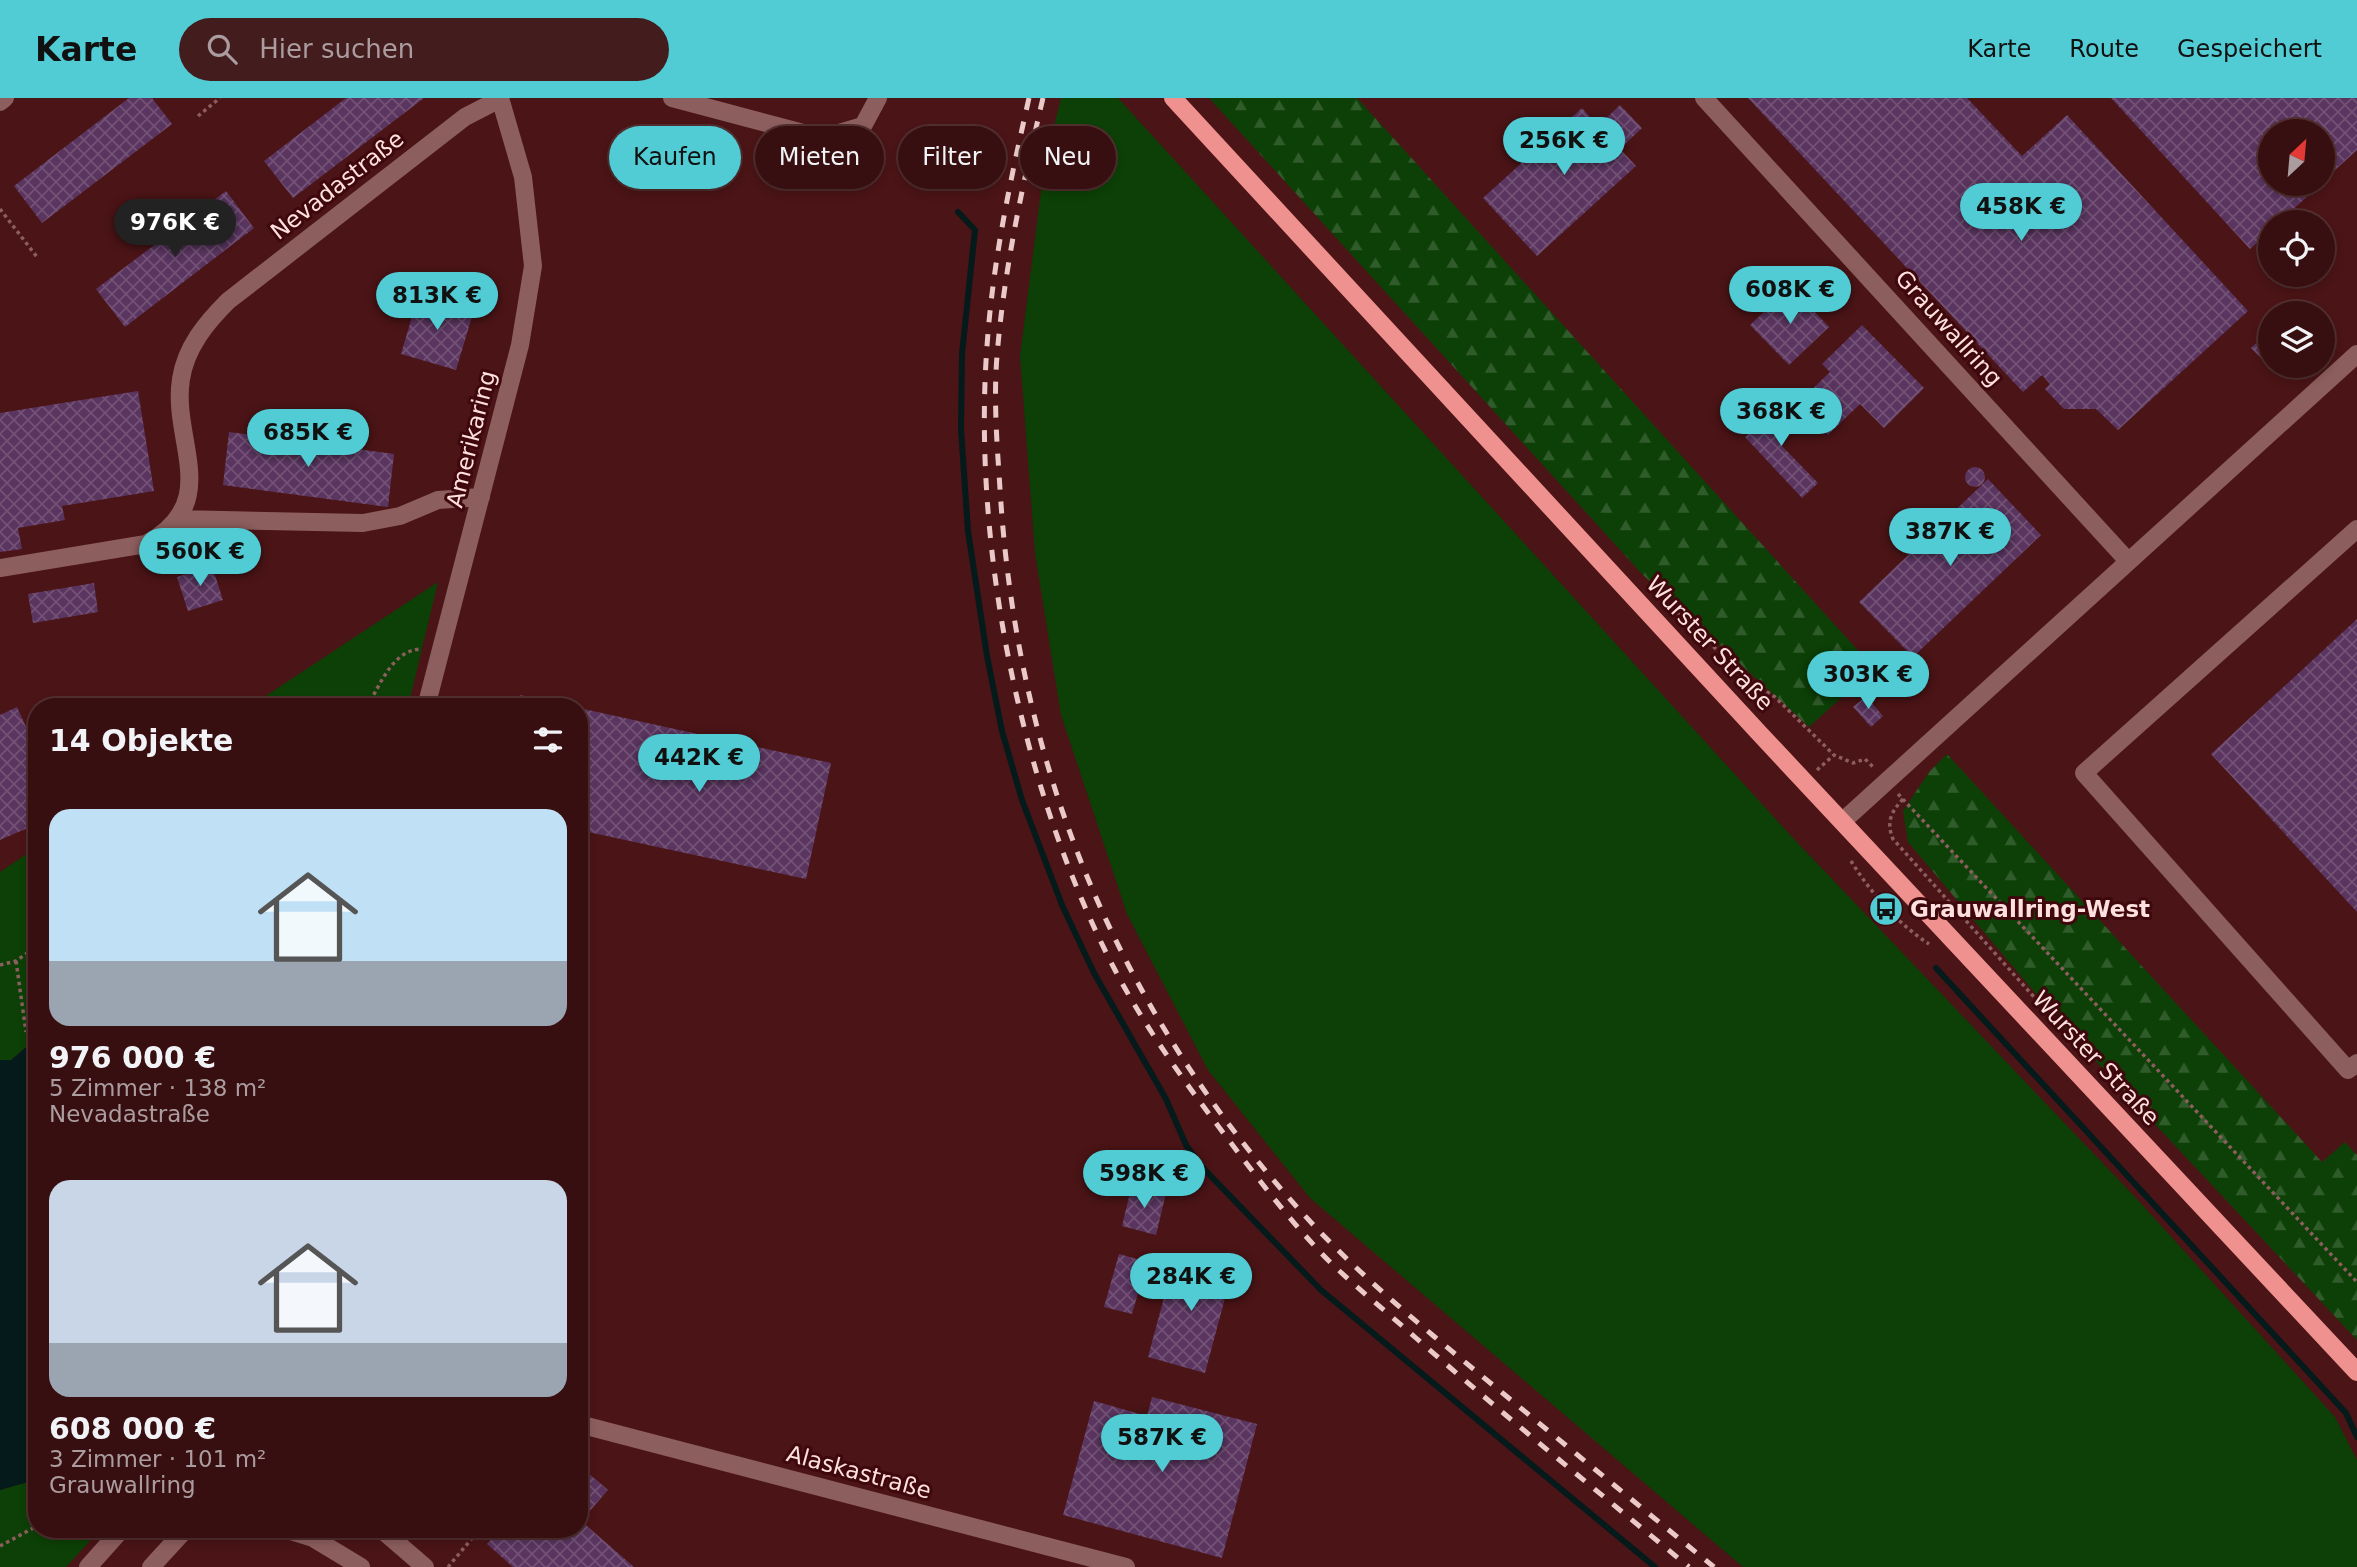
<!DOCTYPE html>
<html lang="de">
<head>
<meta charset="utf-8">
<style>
  :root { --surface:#380f10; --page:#431d1e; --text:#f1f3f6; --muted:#ab9c9f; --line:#522f30; --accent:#51ccd4 }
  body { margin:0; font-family:"DejaVu Sans",sans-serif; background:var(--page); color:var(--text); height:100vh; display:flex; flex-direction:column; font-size:26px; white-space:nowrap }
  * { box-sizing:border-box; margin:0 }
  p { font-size:23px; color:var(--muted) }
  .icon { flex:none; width:38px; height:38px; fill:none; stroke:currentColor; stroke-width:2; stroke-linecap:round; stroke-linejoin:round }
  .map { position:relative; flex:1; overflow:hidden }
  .sheet { position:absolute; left:28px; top:600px; width:560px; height:840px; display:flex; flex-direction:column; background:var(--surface); border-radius:28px; box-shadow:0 4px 10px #0003,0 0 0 2px var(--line) }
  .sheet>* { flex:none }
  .banner { position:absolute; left:609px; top:28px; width:665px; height:63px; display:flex; gap:14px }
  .needle { width:46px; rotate:26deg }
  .tools { position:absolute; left:2258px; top:21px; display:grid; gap:14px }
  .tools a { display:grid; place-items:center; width:77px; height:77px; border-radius:50%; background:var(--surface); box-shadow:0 4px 10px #0003,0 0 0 2px var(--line); font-size:35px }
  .price { position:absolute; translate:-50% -60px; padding:0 16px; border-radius:24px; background:var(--accent); color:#111; font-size:23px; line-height:46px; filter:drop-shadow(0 2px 4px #0008) }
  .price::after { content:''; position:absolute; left:50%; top:42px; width:21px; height:16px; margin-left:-10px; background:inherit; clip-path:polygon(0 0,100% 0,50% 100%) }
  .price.active { background:#222; color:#fff }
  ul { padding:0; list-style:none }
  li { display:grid; align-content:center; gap:14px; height:371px; padding:0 21px }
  li span { display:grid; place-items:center; height:217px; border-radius:21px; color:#555 }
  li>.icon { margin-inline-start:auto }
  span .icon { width:126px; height:126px; fill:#fffc; stroke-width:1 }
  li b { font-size:30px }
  h2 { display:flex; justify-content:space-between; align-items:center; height:84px; padding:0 21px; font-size:30px }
  .tag { padding:0 24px; border-radius:32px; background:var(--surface); box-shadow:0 4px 10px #0003,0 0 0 2px var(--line); font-size:24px; line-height:63px }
  .tag.active { background:var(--accent); color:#111 }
  header { display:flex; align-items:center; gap:42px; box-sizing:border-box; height:98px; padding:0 35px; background:var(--accent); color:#111 }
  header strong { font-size:33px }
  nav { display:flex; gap:38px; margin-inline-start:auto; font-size:24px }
  .search { width:490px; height:63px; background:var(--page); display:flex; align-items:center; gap:18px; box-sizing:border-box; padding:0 24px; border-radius:38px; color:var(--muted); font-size:26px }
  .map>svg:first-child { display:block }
</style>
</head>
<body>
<header>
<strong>Karte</strong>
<div class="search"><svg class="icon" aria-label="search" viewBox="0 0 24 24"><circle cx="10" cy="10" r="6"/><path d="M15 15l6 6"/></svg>Hier suchen</div>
<nav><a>Karte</a><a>Route</a><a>Gespeichert</a></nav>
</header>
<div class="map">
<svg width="2357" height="1469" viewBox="0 0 2357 1469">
  <defs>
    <pattern id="forest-firs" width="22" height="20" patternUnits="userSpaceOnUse" patternTransform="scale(1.75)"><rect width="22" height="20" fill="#0c4006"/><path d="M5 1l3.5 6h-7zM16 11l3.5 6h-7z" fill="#305b2a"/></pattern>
    <pattern id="building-cross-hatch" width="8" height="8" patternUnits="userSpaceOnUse" patternTransform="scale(1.75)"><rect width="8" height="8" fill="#5a3560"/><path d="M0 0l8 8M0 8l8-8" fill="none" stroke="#735276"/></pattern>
  </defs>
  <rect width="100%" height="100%" fill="#4b1416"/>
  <path fill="#0c4006" d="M1061 0H1118L1793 740 2135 1099 2335 1319 2357 1362V1469H1743L1310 1100 1208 972 1127 816 1061 617 1035 455 1020 258 1044 70Z
    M438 484 408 609H249Z
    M37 749V940L11 962H0V774Z
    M37 1375V1432H100L66 1469H0V1392L28 1384Z"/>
  <path fill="url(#forest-firs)" d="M1209 0H1357L1874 570 1809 629 1642 476Z
    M1947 656 2322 1064 2345 1044 2357 1057V1242L2063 928 1908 744 1903 713 1929 674Z"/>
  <path fill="#051a1b" d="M37 940V1375L28 1384 0 1392V962H11Z"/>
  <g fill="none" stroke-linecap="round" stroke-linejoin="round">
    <path stroke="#051a1b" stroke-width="6" d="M958 114 975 132 962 256 961 331 968 433 987 558 1002 633 1022 702 1062 807 1094 875 1166 1001 1186 1047 1203 1070 1321 1192 1655 1469
      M1936 870 2346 1315 2357 1339"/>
  </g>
  <path fill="url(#building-cross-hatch)" d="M129 0H152L172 26 42 125 14 88Z
    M346 0H424L293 100 264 63Z
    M1748 0H1967L2022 58 2067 17 2248 213 2118 332 2096 311H2064L2045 291 2050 286 2042 277 2023 294Z
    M2111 0H2357V52L2322 84V33H2270V86H2321L2279 124H2270V133L2250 151Z
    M1620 7 1642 30 1620 51 1636 68 1537 158 1483 100 1582 10 1598 28Z
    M226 93 254 130 125 229 96 191Z
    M1791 189 1829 229 1789 267 1750 227Z
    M419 195 474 212 456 272 401 256Z
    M1862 227 1924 290 1884 330 1860 306 1828 337 1798 305 1830 274 1822 266Z
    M2270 232V268H2284L2276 275 2251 250Z
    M138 293 154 393 62 408 65 422 18 430 22 451 0 454V315Z
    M1783 303 1802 324 1780 346 1818 385 1802 400 1745 339Z
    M229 334 394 356 388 409 223 387Z
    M1965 379a10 10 0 1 1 20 0a10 10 0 1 1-20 0Z
    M1988 381 2041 437 1913 559 1859 504Z
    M212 468 223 502 188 513 177 479Z
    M94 485 98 514 33 525 28 496Z
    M2357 521V814L2211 656Z
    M520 597 568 608V609H517Z
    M1866 598 1883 618 1871 629 1853 609Z
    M17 609 37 653V726L0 742V617Z
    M579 610 831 665 806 781 579 732Z
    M1132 1086 1166 1095 1156 1137 1122 1128Z
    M1176 1155 1233 1170 1205 1275 1148 1259Z
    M1119 1156 1147 1164 1132 1216 1104 1209Z
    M1152 1299 1257 1326 1222 1460 1063 1417 1094 1303 1140 1316 1131 1354 1137 1356Z
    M587 1374 608 1392 581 1423 634 1469H513L487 1446 500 1432H579V1383Z"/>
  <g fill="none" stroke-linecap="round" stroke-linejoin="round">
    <path stroke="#8c5e5f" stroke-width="3.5" stroke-dasharray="3.5 3.5" stroke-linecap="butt" d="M198 18 220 0
      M0 111 37 159
      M1667 506 1752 584 1775 599 1834 657 1853 665 1865 661 1874 670
      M367 609C380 587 393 551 422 551
      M1817 672 1834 657
      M1898 696 2357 1184
      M1903 701C1891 714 1886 724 1893 741L2034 899
      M1851 763C1870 794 1898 826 1929 846
      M16 863 26 934
      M0 867 16 863 37 848
      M0 1448 37 1428
      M448 1469 479 1432"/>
    <path stroke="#8c5e5d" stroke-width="18" d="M672 0 822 40 863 28 878 0
      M1704 0 2128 463
      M0 4 5 0
      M179 421 363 425 400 418 438 402 481 399
      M2357 431 2084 675 2348 972 2357 965
      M0 470 146 446C224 404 171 343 181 281 186 249 206 225 228 203L465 19 500 1
      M426 609 520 247 533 168 523 79 500 0
      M1843 723 2357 256
      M579 1326 1126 1469
      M287 1432 313 1440 361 1469
      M382 1432 425 1469
      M88 1469 121 1432
      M151 1469 185 1432"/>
    <path stroke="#ef918e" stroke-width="18" d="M1173 0 1760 636 2357 1274"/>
    <path stroke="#eac9c8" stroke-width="5" stroke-dasharray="12 12" stroke-linecap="butt" d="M1029 0C1010 84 993 162 987 248 972 450 1021 692 1115 872 1147 933 1189 990 1231 1045 1262 1086 1294 1128 1331 1165 1358 1191 1388 1215 1416 1240 1505 1318 1597 1393 1689 1469
      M1043 0C1023 85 1004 171 997 258 993 307 998 357 1001 406 1021 686 1127 931 1321 1135 1378 1194 1442 1245 1505 1297 1574 1354 1644 1412 1714 1469"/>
  </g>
  <defs>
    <g id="bus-disc" transform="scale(1.75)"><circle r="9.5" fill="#51ccd4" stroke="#3f080d"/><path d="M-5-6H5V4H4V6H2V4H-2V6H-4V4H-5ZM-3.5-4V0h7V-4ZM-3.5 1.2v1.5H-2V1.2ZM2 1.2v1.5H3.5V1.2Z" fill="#111"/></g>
  </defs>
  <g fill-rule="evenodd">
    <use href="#bus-disc" x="1886" y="811"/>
  </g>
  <g text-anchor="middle" stroke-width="6" stroke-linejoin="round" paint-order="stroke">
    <g font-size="23" fill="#fee0de" stroke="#3f080d">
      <text transform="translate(337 87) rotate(-38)" y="8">Nevadastraße</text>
      <text transform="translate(1949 230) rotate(48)" y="8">Grauwallring</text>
      <text transform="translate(471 341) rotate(-76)" y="8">Amerikaring</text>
      <text transform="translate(1710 545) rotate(47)" y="8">Wurster Straße</text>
      <text transform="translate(2096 960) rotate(47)" y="8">Wurster Straße</text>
      <text transform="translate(859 1374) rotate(15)" y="8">Alaskastraße</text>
    </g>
    <g font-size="23" font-weight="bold" fill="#fee0de" stroke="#3f080d" text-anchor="start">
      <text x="1910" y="819">Grauwallring-West</text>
    </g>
  </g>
</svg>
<div class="tools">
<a><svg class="needle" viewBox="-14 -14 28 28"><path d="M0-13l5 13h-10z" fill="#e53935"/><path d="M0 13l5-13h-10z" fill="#ab9c9f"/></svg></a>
<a><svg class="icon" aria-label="locate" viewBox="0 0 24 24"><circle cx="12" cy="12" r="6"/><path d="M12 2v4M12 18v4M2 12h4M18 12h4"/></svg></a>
<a><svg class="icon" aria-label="layers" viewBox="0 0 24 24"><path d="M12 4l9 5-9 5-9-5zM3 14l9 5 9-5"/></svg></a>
</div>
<b class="price" style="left:1564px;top:79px">256K €</b>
<b class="price" style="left:2021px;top:145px">458K €</b>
<b class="price active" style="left:175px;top:161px">976K €</b>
<b class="price" style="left:1790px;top:228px">608K €</b>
<b class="price" style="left:437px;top:234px">813K €</b>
<b class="price" style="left:1781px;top:350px">368K €</b>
<b class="price" style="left:308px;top:371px">685K €</b>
<b class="price" style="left:1950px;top:470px">387K €</b>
<b class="price" style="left:200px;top:490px">560K €</b>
<b class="price" style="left:1868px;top:613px">303K €</b>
<b class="price" style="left:699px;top:696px">442K €</b>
<b class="price" style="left:1144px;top:1112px">598K €</b>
<b class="price" style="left:1191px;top:1215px">284K €</b>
<b class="price" style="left:1162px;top:1376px">587K €</b>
<div class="banner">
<a class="tag active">Kaufen</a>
<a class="tag">Mieten</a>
<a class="tag">Filter</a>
<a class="tag">Neu</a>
</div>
<section class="sheet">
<h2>14 Objekte<svg class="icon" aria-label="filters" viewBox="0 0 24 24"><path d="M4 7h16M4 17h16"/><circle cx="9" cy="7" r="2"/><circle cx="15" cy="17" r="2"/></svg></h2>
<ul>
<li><span style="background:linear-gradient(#bfe0f5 70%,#9aa5b1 0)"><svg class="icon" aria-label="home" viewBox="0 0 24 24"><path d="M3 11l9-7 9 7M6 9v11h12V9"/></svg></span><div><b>976 000 €</b><p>5 Zimmer · 138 m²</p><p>Nevadastraße</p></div></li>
<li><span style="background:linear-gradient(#c9d6e8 75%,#9aa5b1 0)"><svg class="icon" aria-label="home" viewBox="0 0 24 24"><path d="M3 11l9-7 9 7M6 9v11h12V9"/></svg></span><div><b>608 000 €</b><p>3 Zimmer · 101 m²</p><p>Grauwallring</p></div></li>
</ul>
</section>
</div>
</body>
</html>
